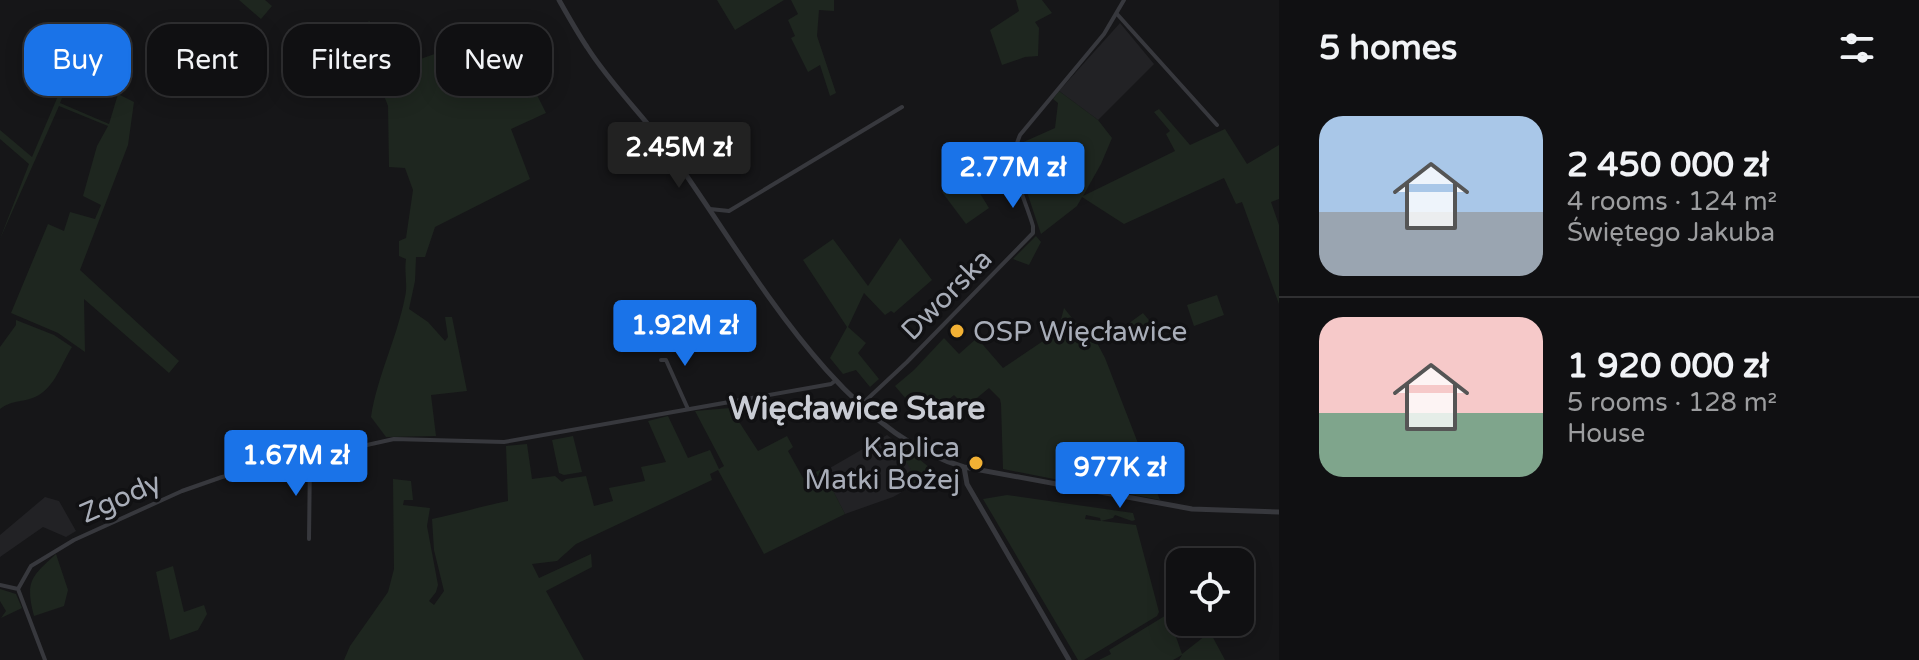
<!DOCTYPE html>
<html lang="en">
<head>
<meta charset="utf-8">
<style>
  :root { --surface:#101012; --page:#19191b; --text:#f1f3f6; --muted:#9c9d9f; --line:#303032; --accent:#1a73e8 }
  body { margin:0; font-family:"Varela Round",sans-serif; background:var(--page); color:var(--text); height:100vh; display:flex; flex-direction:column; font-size:30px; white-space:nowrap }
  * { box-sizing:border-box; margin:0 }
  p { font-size:26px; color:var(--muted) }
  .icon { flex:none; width:44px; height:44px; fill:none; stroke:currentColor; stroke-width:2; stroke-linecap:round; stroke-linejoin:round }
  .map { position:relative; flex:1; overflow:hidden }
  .panel { display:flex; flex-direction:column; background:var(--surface); width:640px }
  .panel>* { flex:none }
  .banner { position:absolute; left:24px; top:24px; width:760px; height:72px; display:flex; gap:16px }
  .fabs { position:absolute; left:1166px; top:548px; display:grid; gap:16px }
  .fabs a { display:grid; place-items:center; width:88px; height:88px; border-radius:16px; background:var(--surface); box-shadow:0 4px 20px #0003,0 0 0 2px var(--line); font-size:40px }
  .price { position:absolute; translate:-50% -68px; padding:0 18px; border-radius:8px; background:var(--accent); color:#fff; font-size:26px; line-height:52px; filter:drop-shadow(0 2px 4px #0008) }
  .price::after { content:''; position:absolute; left:50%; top:48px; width:24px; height:18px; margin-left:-12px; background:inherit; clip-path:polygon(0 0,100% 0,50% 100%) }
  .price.current { background:#222; color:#fff }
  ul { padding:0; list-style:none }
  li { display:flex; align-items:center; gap:24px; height:200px; padding:0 40px }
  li+li { border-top:2px solid var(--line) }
  li span { display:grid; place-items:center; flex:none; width:224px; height:160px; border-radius:24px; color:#555 }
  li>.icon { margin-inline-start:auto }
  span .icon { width:96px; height:96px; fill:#fffc; stroke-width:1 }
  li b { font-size:34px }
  h2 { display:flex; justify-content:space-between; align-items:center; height:96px; padding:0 40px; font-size:34px }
  .pill { padding:0 28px; border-radius:24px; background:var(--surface); box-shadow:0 4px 20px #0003,0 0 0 2px var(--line); font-size:28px; line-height:72px }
  .pill.current { background:var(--accent); color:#fff }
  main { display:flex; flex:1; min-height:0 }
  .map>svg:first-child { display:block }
</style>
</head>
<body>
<main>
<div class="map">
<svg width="1279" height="660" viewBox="0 0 1279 660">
  <rect width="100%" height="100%" fill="#161618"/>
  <path fill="#222225" d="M1120 23 1154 64 1098 120 1059 91Z
    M887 435 936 473 893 497 845 514 823 472Z
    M45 497 59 501 76 531 66 537 43 527 0 557V535Z"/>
  <path fill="#1e261f" d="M239 0H265L272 6 261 19Z
    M717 0H784L735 30Z
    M791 0H834V11L819 10 817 36 836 93 830 96 820 65 808 72 791 38 795 36 788 20 798 14Z
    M1016 0H1042L1052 13 1035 22 1039 28 1038 56 1025 57 1002 65 990 30 1019 11Z
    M369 21 412 57V62L443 51 440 82 508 47 517 70 499 79 503 89 529 79 546 113 511 129 530 179 435 227 425 257H416L415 281 409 309 428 322 445 341 448 337 445 317H452L467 391 431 395 436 436 386 437 371 417C377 377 397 338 405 297 408 285 404 272 406 259L399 256V241L406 238 413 190 405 168 389 167 388 106 375 72 347 44Z
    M95 31 83 60 78 59 60 103 109 124 118 94 134 102 128 145 80 270 179 361 169 373 84 299 85 352 58 333 11 313 48 224 64 231 70 212 95 219 101 205 83 196 97 146 108 126 59 106 0 239 29 164 0 139V130L32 157 75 56 83 50Z
    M1059 91 1098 120 1112 138 1101 164 1083 196 1175 151 1166 134 1170 131 1154 112 1159 109 1190 145 1225 129 1247 164 1279 145V199L1271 202 1279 225V304L1242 202 1236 204 1224 178 1124 224 1082 197 1077 206 1041 234 1017 162 1019 144 1055 128 1058 103 1053 99Z
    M965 169 989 208 966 224 942 192Z
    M1036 236 1041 242 1029 265 1013 259Z
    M900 238 932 280 894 313 891 311 885 315 864 293 848 327 866 343 858 353 879 379 870 387 856 370 843 374 830 358 847 327 803 260 833 239 868 286Z
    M1217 295 1224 315 1194 326 1187 305Z
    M1064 308 1092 343 1096 341 1105 358 1160 500 1003 469 1001 404 1000 399 989 388 966 407 954 395 924 420 895 386 914 370 944 338 959 354 977 338 1003 368 1058 331Z
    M1143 313 1153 325 1126 344 1121 329Z
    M16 320 54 335 72 347C61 364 55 388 35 397 21 403 14 399 0 409V347L16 325Z
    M730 408 758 451 787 436 793 447 788 451 803 478 822 469 845 514 764 554 718 470 710 474 712 480 576 544 557 561 532 564 539 578 591 554 592 567 546 591 584 660H344L350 646 388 592 394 569 393 479 411 481 413 500H404L403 505 430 508 427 526 438 585 436 592 429 601 434 605 444 591 434 550 432 519C457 514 482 506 508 501L506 446 527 444 532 479 555 476 562 482 566 479 586 476 594 506 613 501 609 488 645 481 641 467 666 462 648 421 668 416 688 458 710 450 719 469 724 466 695 411Z
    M573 436 582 472 564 475 559 473 552 440Z
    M913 454 936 473 911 486 905 474 911 470 905 460Z
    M1007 495 1133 513 1135 520 1132 521 1115 515 1113 518 1101 521 1100 518 1086 515 1085 519 1136 525 1159 612 1157 616 1084 660H1078L983 499Z
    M56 554 68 590 64 606 34 616C25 581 31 577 56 554Z
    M173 566 184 612 204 605 207 614 198 630 170 640 156 572Z
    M0 589 16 594 22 608 1 618 6 611 0 601Z
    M1168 614 1182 654 1210 632 1225 660H1179L1182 655 1173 660H1099L1111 654 1109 650Z"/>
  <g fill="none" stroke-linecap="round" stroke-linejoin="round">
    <path stroke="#37383d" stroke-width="4" d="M1117 14 1217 125
      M710 209 729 211 902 107
      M661 360H666L688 409
      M861 405 907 362 1033 233V226C1024 195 1006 167 1020 135L1104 34 1124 0
      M309 539 310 457
      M0 585 18 589
      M45 660 18 589 31 566 74 540 182 491 222 477 394 439 504 442 831 384 835 381"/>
    <path stroke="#37383d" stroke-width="5" d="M559 0C568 16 577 32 587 47 613 88 650 122 677 162 749 263 838 431 964 467L1192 509 1279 512
      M964 467 967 484 1069 660"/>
  </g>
  <g fill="#f2b134" stroke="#111113" stroke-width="3">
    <circle cx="957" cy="331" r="8"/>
    <circle cx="976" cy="463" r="8"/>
  </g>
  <g text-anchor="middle" stroke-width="7" stroke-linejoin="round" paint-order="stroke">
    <g font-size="28" fill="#a8adb8" stroke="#111113">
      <text transform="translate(946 294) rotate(-45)" y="10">Dworska</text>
      <text transform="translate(120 497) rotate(-24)" y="10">Zgody</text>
    </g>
    <g font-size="28" fill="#a8adb8" stroke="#111113" text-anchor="start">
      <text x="973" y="341">OSP Więcławice</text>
      <text x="960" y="457" text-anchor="end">Kaplica<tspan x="960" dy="32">Matki Bożej</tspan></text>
    </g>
    <g font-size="32" font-weight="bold" fill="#c9ccd4" stroke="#111113">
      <text x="857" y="419">Więcławice Stare</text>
    </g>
  </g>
</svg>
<div class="fabs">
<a><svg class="icon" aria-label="locate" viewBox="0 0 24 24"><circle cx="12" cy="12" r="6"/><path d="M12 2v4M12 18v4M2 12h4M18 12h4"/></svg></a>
</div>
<b class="price current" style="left:679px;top:190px">2.45M zł</b>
<b class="price" style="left:1013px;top:210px">2.77M zł</b>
<b class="price" style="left:685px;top:368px">1.92M zł</b>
<b class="price" style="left:296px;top:498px">1.67M zł</b>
<b class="price" style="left:1120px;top:510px">977K zł</b>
<div class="banner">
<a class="pill current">Buy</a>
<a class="pill">Rent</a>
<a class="pill">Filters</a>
<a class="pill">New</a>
</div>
</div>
<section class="panel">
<h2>5 homes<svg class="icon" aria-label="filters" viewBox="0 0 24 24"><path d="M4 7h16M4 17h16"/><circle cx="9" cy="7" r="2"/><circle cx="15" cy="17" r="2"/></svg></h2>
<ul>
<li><span style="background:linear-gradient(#a9c7e8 60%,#9aa5b1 0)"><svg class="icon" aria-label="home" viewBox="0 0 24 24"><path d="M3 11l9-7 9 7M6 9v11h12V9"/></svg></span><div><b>2 450 000 zł</b><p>4 rooms · 124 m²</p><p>Świętego Jakuba</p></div></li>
<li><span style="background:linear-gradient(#f6c9c9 60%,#7fa58c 0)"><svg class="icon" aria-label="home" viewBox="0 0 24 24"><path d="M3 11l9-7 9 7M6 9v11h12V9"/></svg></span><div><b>1 920 000 zł</b><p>5 rooms · 128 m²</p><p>House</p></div></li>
</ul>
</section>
</main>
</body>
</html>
